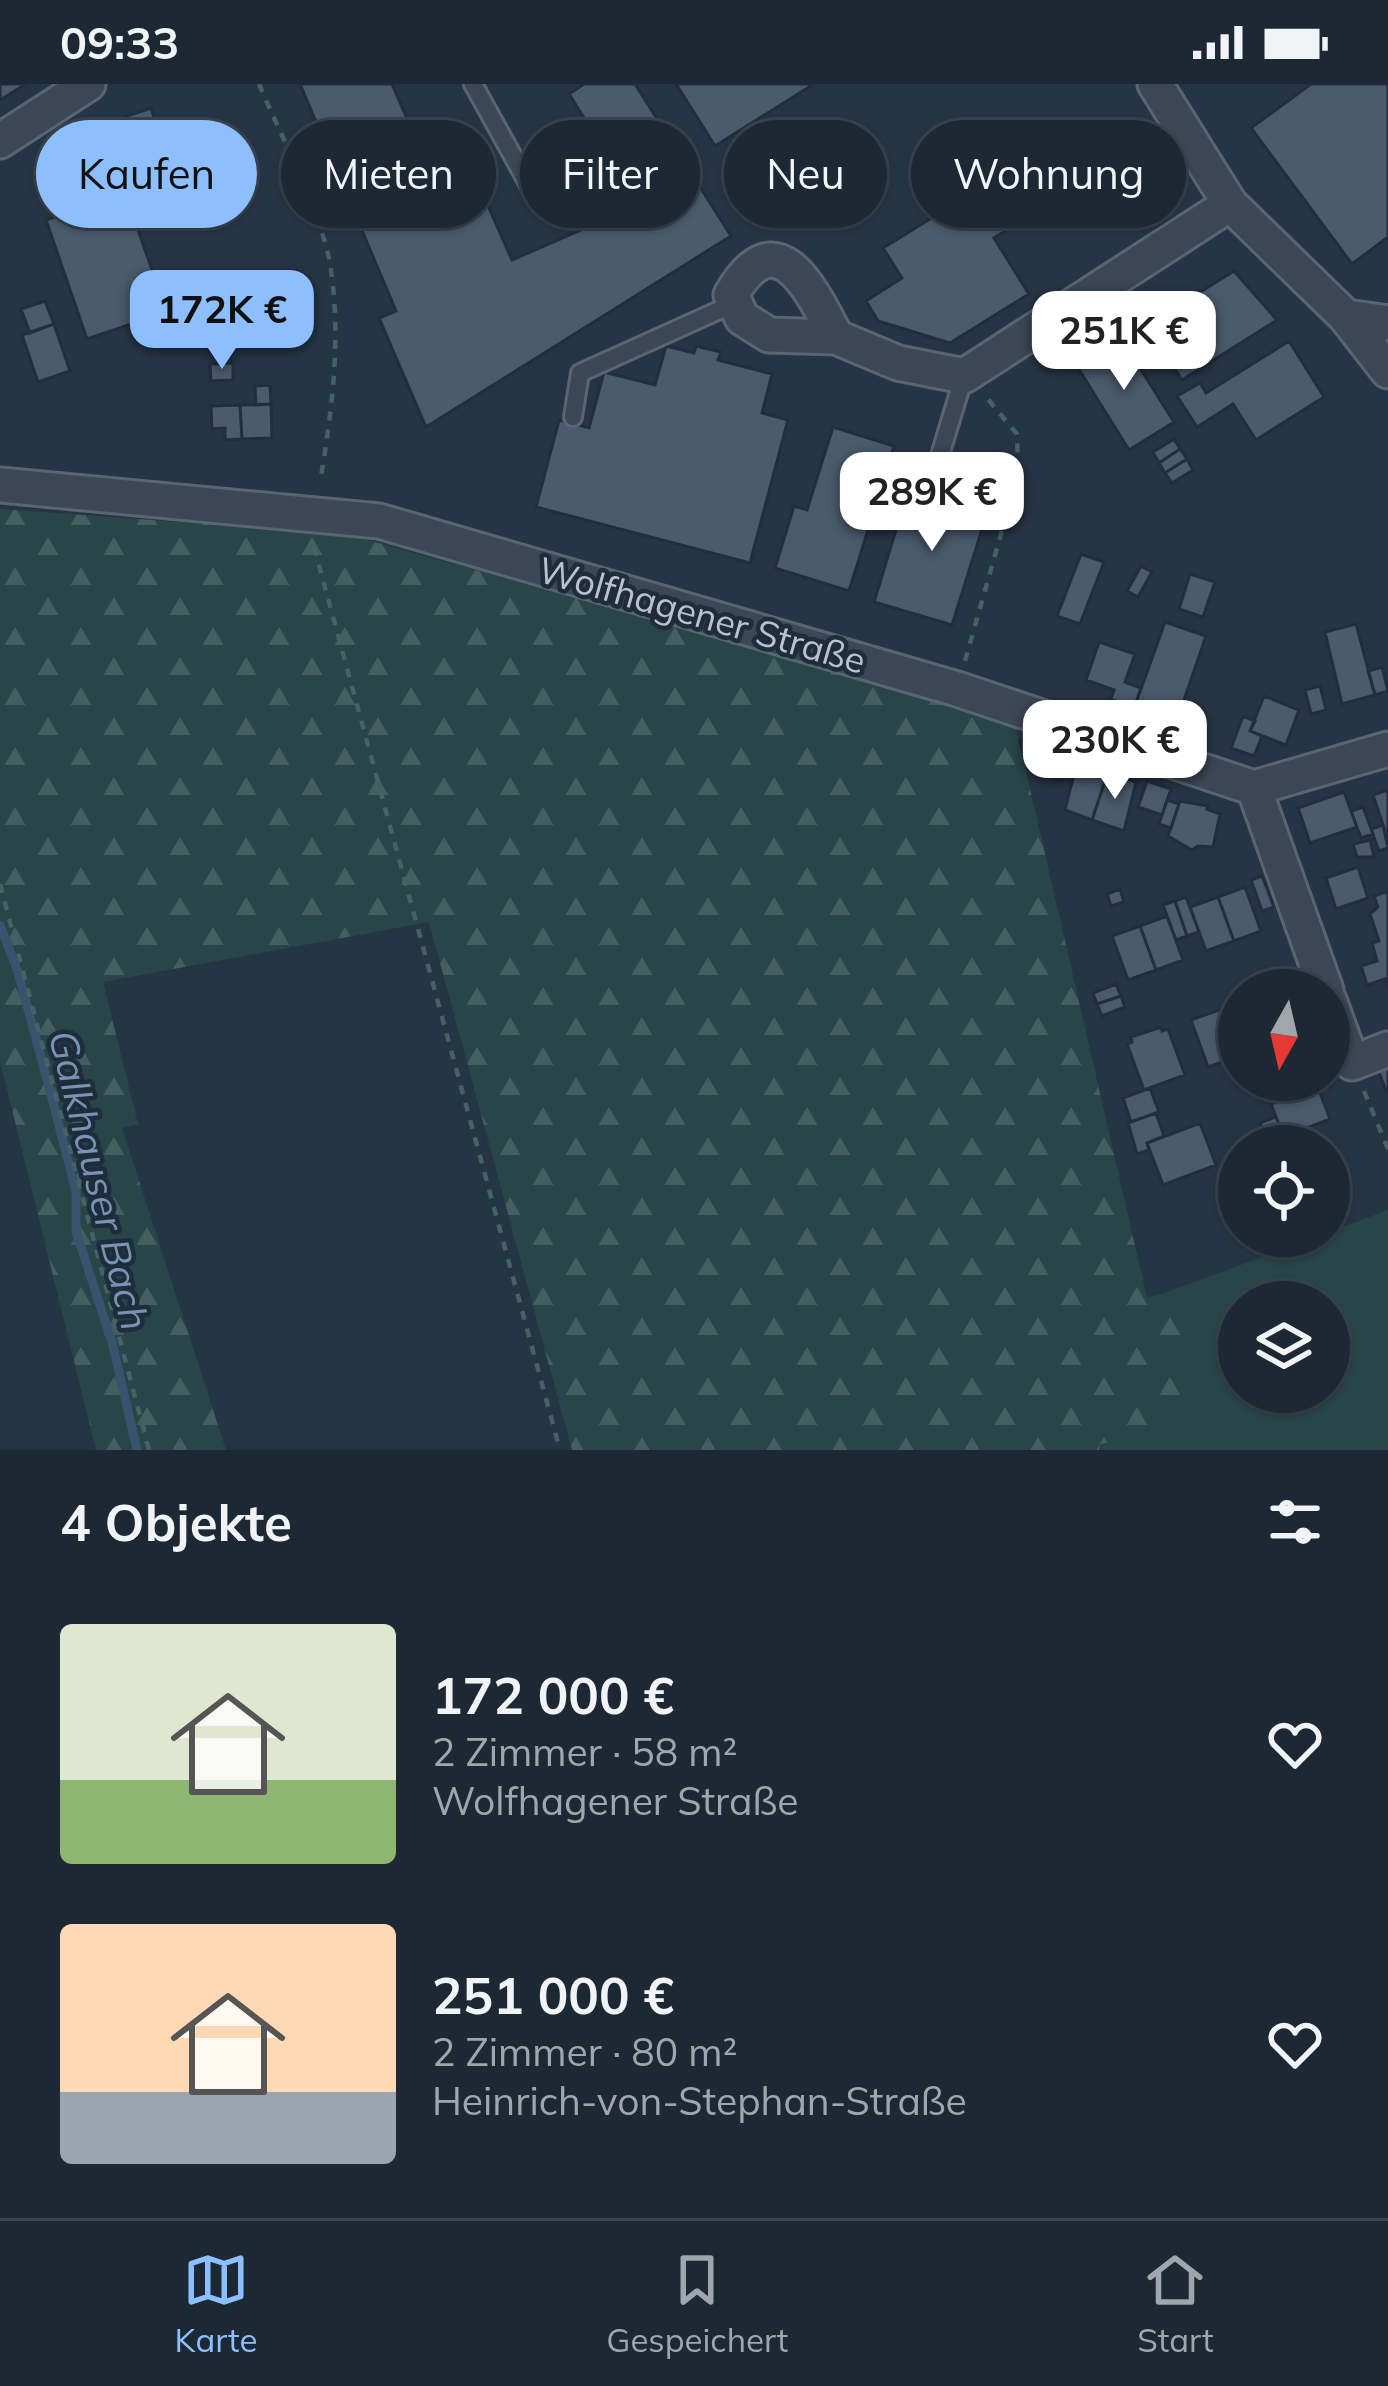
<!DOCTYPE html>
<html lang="de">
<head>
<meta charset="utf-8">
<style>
  :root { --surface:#1c2834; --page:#25303c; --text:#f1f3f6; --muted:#a0a6ac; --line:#3a444f; --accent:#8dbfff }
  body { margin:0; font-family:Mulish,sans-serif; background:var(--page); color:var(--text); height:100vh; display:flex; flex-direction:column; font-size:45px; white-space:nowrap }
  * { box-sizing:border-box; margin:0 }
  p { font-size:39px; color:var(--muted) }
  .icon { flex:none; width:66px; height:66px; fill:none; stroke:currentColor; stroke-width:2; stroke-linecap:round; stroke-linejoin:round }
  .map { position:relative; height:1366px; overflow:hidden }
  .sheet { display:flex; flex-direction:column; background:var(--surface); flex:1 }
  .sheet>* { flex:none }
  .top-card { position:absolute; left:36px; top:36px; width:1317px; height:108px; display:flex; gap:24px }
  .needle { width:78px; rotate:188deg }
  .fabs { position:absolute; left:1218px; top:885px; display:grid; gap:24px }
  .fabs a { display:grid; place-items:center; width:132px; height:132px; border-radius:50%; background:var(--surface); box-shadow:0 3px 9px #0004,0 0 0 3px var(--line); font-size:60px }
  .price { position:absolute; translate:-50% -102px; padding:0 27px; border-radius:24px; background:#fff; color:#222; font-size:39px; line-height:78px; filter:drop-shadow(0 3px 6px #0008) }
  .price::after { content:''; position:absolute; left:50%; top:72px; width:36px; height:27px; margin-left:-18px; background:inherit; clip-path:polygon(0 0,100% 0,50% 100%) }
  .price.current { background:var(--accent); color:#111 }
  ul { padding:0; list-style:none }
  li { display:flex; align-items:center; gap:36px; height:300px; padding:0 60px }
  li span { display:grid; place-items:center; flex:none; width:336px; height:240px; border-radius:12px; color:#555 }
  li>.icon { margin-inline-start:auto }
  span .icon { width:144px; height:144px; fill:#fffc; stroke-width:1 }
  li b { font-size:51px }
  h2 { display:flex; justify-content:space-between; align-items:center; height:144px; padding:0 60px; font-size:51px }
  .chip { padding:0 42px; border-radius:54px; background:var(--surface); box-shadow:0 3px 9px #0004,0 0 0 3px var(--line); font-size:42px; line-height:108px }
  .chip.current { background:var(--accent); color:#111 }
  .status { display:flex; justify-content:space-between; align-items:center; height:84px; padding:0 60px; background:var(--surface); direction:ltr }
  .status svg { height:33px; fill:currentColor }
  .menu { display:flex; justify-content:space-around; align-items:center; height:168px; border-top:3px solid var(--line); background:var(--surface); font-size:33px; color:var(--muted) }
  .menu a { display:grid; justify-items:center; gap:6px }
  .menu .current { color:var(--accent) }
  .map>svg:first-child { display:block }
</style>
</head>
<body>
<div class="status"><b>09:33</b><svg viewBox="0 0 49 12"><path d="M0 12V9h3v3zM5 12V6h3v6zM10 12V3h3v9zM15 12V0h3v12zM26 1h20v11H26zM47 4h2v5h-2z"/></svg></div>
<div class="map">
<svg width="1388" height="1366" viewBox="0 0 1388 1366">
  <defs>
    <pattern id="forest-firs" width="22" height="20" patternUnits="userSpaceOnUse" patternTransform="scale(3)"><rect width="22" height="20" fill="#284547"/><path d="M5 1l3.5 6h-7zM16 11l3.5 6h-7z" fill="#455e60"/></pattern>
  </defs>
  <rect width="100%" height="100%" fill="#263546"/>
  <path fill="#284547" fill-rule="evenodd" d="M1388 1126V1366H1099L1100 1360 1201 1258 1165 1209 1318 1152H1329V1148ZM1239 1218H1329V1308H1239Z"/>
  <path fill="url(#forest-firs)" d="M0 425 346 450 1014 635 1147 1214 1165 1209 1201 1258 1164 1350 1100 1360 1099 1366H572L429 838 103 898 138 1040 122 1044 226 1366H96L0 977Z"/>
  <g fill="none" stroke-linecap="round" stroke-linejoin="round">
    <path stroke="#39526e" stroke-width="9" d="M0 841 18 888 52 1014 76 1108V1148L112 1258 137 1366"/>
  </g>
  <path fill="#4a5b6d" stroke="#212e3d" stroke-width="3" d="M0 0H26L0 16Z
    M300 0H392L442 115 478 99 512 176 590 142 585 132 588 127 633 112 569 10 584 0H635L731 152 426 343 379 234 396 227Z
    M676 0H814L715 62Z
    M1311 0H1388V153L1352 180 1251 44Z
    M151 24 157 43 145 48 155 79 167 74 173 93 148 102 124 33Z
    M167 40 177 71 155 79 145 48Z
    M1129 45 1157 90 1162 110 1150 134 1131 141 1105 131 1073 80Z
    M1003 90 1029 132 994 154 1029 210 950 259 878 237 866 217 902 194 883 164Z
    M125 109 167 228 87 255 46 136Z
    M1234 187 1277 236 1182 296 1147 241Z
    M45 217 54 240 30 249 21 225Z
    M54 240 70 287 38 298 22 251Z
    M1119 251 1174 338 1129 366 1075 279Z
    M1289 257 1324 313 1256 356 1233 320 1197 343 1177 312 1200 299 1206 309Z
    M666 262 694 269 696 262 721 268 718 276 772 290 762 329 788 336 750 479 536 423 559 336 589 344 604 288 655 301Z
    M233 279V296L211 297 210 280Z
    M270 301 271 320 256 321 255 302Z
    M271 320 272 354 242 355 240 321Z
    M240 321 242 355 225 356V344L212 345 211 322Z
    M833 343 894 362 849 507 775 484 794 422 807 426Z
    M1174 355 1180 365 1159 379 1153 368Z
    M1180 365 1187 375 1165 389 1159 379Z
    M1187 375 1193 386 1172 399 1165 389Z
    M910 400 949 412 958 405 966 409V416L989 423 952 541 874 518Z
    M1081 470 1104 478 1080 540 1057 532Z
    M1141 482 1152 488 1138 513 1127 507Z
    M1190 490 1215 498 1203 533 1179 525Z
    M1165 538 1206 552 1173 648 1131 633Z
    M1356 540 1375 611 1342 620 1325 548Z
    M1099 558 1135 570 1125 598 1141 604 1134 624 1111 615 1114 606 1086 596Z
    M1382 583 1388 607 1375 611 1368 587Z
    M1320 602 1326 626 1311 630 1305 606Z
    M1264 612 1299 626 1286 661 1250 647Z
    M1243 632 1255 637 1250 647 1262 652 1254 672 1231 664Z
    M1020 657 1044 665 1036 687 1027 684Z
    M1045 662 1069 670 1060 696 1036 688Z
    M1077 678 1108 688 1092 736 1065 726Z
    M1108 688 1136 698 1124 747 1092 736Z
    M1147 697 1171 705 1162 731 1138 723Z
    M1388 706V756L1373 711Z
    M1344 708 1357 743 1310 759 1298 724Z
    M1167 716 1179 720 1171 744 1159 740Z
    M1180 717 1208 722 1207 725 1220 730 1213 763 1198 762 1192 766 1168 752Z
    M1363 723 1373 750 1361 754 1351 727Z
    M1383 741 1388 764 1379 767 1371 745Z
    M1370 756 1374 773H1357L1353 760Z
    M1358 783 1368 814 1336 825 1326 794Z
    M1262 792 1274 823 1262 827 1251 796Z
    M1245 803 1261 847 1234 857 1218 813Z
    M1120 805 1124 818 1111 822 1107 810Z
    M1388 807V904L1385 895 1367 901 1361 882 1377 877 1372 859 1379 857 1370 830 1378 823 1374 812Z
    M1186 813 1199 848 1187 852 1175 817Z
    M1218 813 1234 857 1206 867 1190 823Z
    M1175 817 1187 852 1176 856 1163 821Z
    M1167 832 1183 876 1156 886 1140 842Z
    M1140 842 1156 886 1128 896 1112 852Z
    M1116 900 1121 912 1097 920 1093 909Z
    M1239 909V936L1236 937 1227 913Z
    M1121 912 1125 923 1102 932 1097 920Z
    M1230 922 1239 946V972L1208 983 1191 936Z
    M1161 943 1162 947 1168 945 1185 991 1144 1006 1127 960 1132 958 1131 953Z
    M1388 982V1012L1378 986Z
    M1317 1001 1330 1035 1284 1053 1271 1020Z
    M1150 1004 1159 1028 1131 1038 1123 1014Z
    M1156 1029 1164 1052 1147 1059 1149 1066 1137 1070 1128 1039Z
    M1276 1033 1284 1053 1267 1059 1260 1039Z
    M1200 1039 1216 1081 1163 1101 1147 1059Z
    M1308 1048 1313 1059 1287 1062 1285 1056Z"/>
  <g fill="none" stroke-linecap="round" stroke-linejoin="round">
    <g stroke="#596572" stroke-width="22">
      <path id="lane" d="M473 0 530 103 590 82
        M573 333 580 289 735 219
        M931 401 964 292"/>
    </g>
    <g stroke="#596572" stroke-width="39">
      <path id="street" d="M0 57 88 0
        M1230 120 1346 233 1388 287
        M1346 233 1388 239
        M836 253C812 207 777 131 731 211L742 234 769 251 836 253 898 279 964 292 1230 120 1155 0
        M0 401 379 437 957 605 1254 704 1388 665
        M1254 704 1326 906
        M1329 916 1352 979 1388 965"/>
    </g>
    <path stroke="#476263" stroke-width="4.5" stroke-dasharray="9 9" stroke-linecap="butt" d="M259 0C280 50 321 128 330 180 342 253 332 326 320 399
      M314 463 560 1366
      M965 577 1018 390 1017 350 986 313
      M0 800 149 1366
      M1364 1007 1388 1065"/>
    <use href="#lane" stroke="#3b4755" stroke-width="16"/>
    <use href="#street" stroke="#3b4755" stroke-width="33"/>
  </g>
  <g text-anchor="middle" stroke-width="9" stroke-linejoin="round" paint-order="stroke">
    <g font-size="36" fill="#b9c2ce" stroke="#1f2c3b">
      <text transform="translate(702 531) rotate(16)" y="13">Wolfhagener Straße</text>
    </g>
    <g font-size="39" font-style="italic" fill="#7794b3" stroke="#1f2c3b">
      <text transform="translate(99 1096) rotate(76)" y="14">Galkhauser Bach</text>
    </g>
  </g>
</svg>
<div class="fabs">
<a><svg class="needle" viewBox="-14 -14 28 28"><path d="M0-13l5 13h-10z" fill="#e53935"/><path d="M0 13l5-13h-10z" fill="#a0a6ac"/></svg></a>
<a><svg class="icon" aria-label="locate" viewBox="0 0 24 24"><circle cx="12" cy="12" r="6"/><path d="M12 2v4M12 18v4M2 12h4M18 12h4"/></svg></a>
<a><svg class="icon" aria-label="layers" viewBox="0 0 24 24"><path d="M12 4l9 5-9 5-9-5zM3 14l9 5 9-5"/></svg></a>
</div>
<b class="price current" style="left:222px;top:288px">172K €</b>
<b class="price" style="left:1124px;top:309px">251K €</b>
<b class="price" style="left:932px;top:470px">289K €</b>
<b class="price" style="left:1115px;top:718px">230K €</b>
<div class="top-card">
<a class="chip current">Kaufen</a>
<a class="chip">Mieten</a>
<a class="chip">Filter</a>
<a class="chip">Neu</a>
<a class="chip">Wohnung</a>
</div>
</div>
<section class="sheet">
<h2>4 Objekte<svg class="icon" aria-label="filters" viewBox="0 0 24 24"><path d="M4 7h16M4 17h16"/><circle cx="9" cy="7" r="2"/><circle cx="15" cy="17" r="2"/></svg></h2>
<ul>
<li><span style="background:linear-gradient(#dfe7d0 65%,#8fb573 0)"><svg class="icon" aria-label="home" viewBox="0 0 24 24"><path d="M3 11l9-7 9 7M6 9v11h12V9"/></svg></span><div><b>172 000 €</b><p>2 Zimmer · 58 m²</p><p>Wolfhagener Straße</p></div><svg class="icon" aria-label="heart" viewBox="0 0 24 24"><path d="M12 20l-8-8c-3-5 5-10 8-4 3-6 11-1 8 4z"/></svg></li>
<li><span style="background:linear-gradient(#ffd9b3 70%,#9aa5b1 0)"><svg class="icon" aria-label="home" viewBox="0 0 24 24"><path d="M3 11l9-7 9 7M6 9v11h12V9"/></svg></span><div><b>251 000 €</b><p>2 Zimmer · 80 m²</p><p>Heinrich-von-Stephan-Straße</p></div><svg class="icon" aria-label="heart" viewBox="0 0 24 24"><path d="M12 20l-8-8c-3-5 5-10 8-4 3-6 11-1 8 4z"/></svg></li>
</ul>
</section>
<nav class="menu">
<a class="current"><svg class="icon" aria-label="map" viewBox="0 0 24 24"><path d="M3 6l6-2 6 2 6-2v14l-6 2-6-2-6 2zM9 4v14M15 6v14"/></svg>Karte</a>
<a><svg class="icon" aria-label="saved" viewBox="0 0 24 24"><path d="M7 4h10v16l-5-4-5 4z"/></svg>Gespeichert</a>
<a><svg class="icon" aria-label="home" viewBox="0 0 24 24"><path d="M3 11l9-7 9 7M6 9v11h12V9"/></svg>Start</a>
</nav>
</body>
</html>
